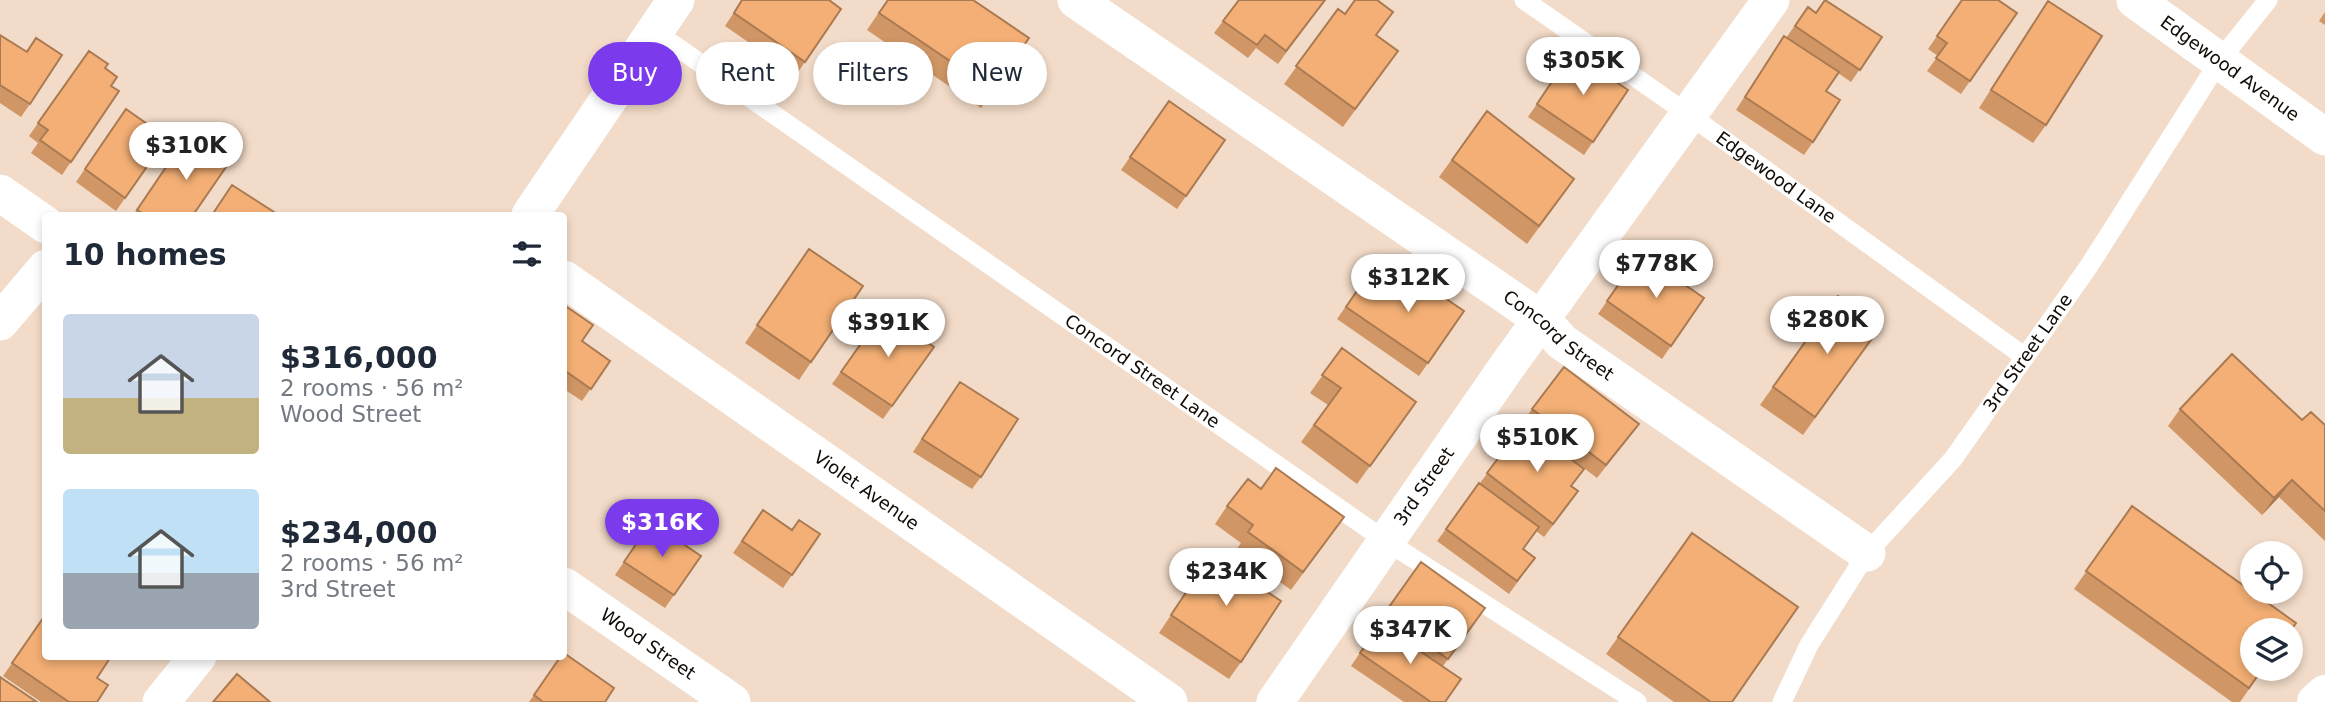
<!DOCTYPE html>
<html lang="en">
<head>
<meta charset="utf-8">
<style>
  :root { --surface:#fff; --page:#f2f2f3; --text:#1f2937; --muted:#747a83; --accent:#7c3aed }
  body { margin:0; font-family:"DejaVu Sans",sans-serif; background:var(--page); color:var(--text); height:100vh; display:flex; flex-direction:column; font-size:26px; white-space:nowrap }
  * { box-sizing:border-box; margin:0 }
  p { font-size:23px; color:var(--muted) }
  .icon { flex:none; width:38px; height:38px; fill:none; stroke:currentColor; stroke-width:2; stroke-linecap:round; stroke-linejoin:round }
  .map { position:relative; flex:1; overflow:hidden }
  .side { position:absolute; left:42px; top:212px; width:525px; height:448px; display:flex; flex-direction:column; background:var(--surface); border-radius:7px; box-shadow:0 4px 10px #0003 }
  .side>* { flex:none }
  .banner { position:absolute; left:588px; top:42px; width:665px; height:63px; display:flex; gap:14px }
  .buttons { position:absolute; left:2240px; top:541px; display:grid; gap:14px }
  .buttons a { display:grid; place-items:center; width:63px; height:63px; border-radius:50%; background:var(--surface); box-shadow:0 4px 10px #0003; font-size:35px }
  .price { position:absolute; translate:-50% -60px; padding:0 16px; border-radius:24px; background:#fff; color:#222; font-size:23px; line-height:46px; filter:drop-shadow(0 2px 4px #0008) }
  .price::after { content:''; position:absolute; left:50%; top:42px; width:21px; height:16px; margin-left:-10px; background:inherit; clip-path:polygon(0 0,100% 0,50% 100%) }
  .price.active { background:var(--accent); color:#fff }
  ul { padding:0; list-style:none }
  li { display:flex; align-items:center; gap:21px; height:175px; padding:0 21px }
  li span { display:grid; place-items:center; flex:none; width:196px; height:140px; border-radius:7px; color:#555 }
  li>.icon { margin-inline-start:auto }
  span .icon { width:84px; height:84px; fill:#fffc; stroke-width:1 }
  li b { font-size:30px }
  h2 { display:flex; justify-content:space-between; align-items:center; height:84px; padding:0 21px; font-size:30px }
  .chip { padding:0 24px; border-radius:32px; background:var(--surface); box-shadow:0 4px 10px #0003; font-size:24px; line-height:63px }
  .chip.active { background:var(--accent); color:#fff }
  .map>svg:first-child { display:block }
</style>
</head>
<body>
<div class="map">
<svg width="2325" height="702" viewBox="0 0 2325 702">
  <rect width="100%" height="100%" fill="#f2dbc8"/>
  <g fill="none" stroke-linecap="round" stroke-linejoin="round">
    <g stroke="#fff" stroke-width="19">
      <path id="s1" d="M1524 0 1688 114 2025 357"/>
      <path id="s2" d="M654 31 1386 541 1637 702"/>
      <path id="s3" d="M1782 702 1809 645 1867 553 1953 459 2089 266 2220 60 2268 0"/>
    </g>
    <g stroke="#fff" stroke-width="37">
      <path id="s4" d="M1076 0 1542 320 1562 342 1867 553"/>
      <path id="s5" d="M2135 0 2325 137"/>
      <path d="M0 193 46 225"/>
      <path d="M530 215 676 0"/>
      <path id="s6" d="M564 279 1169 702"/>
      <path d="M0 322 46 268"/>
      <path id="s7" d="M564 586 732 702"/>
      <path d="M161 702 198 656"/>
      <path id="s8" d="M1275 702 1508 365 1771 0"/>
    </g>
    <path stroke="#fff" stroke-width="38" d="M2316 702 2325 694"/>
  </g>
  <path fill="#d19665" d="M742 0 841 9 796 75 725 26Z
    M887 0 1029 38 981 108 867 30Z
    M1239 0H1325L1278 64 1256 48 1248 58 1214 33Z
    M1962 0 2017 13 1961 94 1927 71 1938 56 1928 49Z
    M2048 1 2046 125 2033 143 1979 108Z
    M1808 7 1816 13 1882 37 1851 82 1838 73 1826 91 1813 142 1804 155 1736 110 1775 49 1784 36 1786 38Z
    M1338 9 1376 35 1385 69 1343 127 1284 84Z
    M2325 12V25L2319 21Z
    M0 35 26 51 36 38 30 104 21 117 0 103Z
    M89 51 105 68 111 86 119 91 62 175 31 153 38 143 29 136Z
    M1572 52 1628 90 1584 155 1528 117Z
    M1169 101 1225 140 1177 209 1121 170Z
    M126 109 167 138 116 211 76 182Z
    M1487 111 1562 196 1527 244 1439 177Z
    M181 145 193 215H133Z
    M809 249 863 286 799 380 745 343Z
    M1640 254 1704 298 1662 359 1598 314Z
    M1361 285 1378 297 1464 311 1419 376 1337 319Z
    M1838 296 1881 326 1803 435 1760 405Z
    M564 305 582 341 610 361 582 401 564 389Z
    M884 311 934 347 883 419 832 384Z
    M1342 348 1416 402 1357 484 1301 442 1328 405 1310 393Z
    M951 394 981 477 972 489 913 452Z
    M1532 409 1630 436 1597 478 1523 422Z
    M2180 409 2302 420 2325 425V541L2279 497 2262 515 2168 426Z
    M1524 424 1572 486 1569 504 1544 537 1536 531 1523 549 1535 558 1509 594 1437 541Z
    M1261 489 1344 517 1291 590 1236 550 1241 543 1215 524 1227 506Z
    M2132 506 2264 668 2240 702H2232L2074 589Z
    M763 510 792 530 820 534 783 588 733 553Z
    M651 522 701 556 665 608 615 575Z
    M1692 533 1732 702H1674L1606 654Z
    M1211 555 1241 662 1229 679 1159 633Z
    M1421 562 1485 608 1443 666 1445 702H1404L1351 666 1377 628 1375 627Z
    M46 614 97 702H41L3 676Z
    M561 656 605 702H529Z"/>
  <path fill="#aa7a52" d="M2292 480 2279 497 2262 515 2274 498Z"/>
  <path fill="#f3af75" stroke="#aa7a52" stroke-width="2" d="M742 0H829L841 9 805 62 734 13Z
    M888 0H973L1029 38 993 90 879 13Z
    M1239 0H1325L1286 51 1265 35 1257 45 1223 21Z
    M1355 0H1377L1393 12 1376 35 1398 51 1355 109 1296 66 1338 9 1345 14Z
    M1825 0 1882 37 1860 70 1795 26 1808 7 1816 13Z
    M1962 0H1998L2017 13 1970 81 1936 58 1947 43 1937 36Z
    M2048 1 2102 36 2046 125 1991 90Z
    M0 35 27 52 36 38 62 55 30 104 0 85Z
    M1784 36 1839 72 1826 91 1840 100 1813 142 1745 97Z
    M89 51 108 64 105 68 117 77 111 86 119 91 71 162 40 140 48 130 38 123Z
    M1572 52 1628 90 1593 142 1537 104Z
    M1169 101 1225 140 1186 196 1130 157Z
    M126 109 167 138 125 198 85 169Z
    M1487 111 1574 179 1539 226 1452 160Z
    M217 141 235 154 193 215H145L137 210 181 145 203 161Z
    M232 185 274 212 272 215H212Z
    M809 249 863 286 811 362 757 325Z
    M1640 254 1704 298 1671 346 1607 301Z
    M1399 267 1464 311 1428 363 1346 307 1361 285 1378 297Z
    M1838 296 1881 326 1815 417 1773 387Z
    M564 305 593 325 582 341 610 361 591 389 564 370Z
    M884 311 934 347 892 406 841 372Z
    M1342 348 1416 402 1370 466 1314 425 1341 388 1322 375Z
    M2232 354 2302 420 2311 412 2325 425V511L2292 480 2274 498 2180 409Z
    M1564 367 1639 424 1606 465 1532 409Z
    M960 382 1018 419 981 477 922 439Z
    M1524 424 1584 469 1571 486 1578 491 1553 524 1487 473Z
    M1276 468 1344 517 1303 572 1248 532 1253 525 1227 506 1248 479 1261 489Z
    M1479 483 1539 527 1523 549 1535 558 1517 581 1446 529Z
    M2132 506 2296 623 2291 630H2252V668H2263L2249 688 2086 571Z
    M763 510 792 530 799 520 820 534 792 575 742 541Z
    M651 522 701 556 674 595 624 562Z
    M1692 533 1798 607 1732 702H1711L1618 637Z
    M1211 555 1281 601 1241 662 1171 615Z
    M1421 562 1485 608 1448 659 1384 614Z
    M46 614V656H109L110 658 97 678 108 685 97 702H69L12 663Z
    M1380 624 1461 679 1445 702H1431L1360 653Z
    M564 653 614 688 605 702H543L534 695 561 656H564Z
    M237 674 270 702H213Z
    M0 677 37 702H0Z"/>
  <g text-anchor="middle" stroke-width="7" stroke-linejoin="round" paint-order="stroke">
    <g font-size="18" fill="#110a05" stroke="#fff">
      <text dy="6" stroke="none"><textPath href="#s5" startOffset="117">Edgewood Avenue</textPath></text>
      <text dy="6" stroke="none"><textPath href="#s1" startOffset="308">Edgewood Lane</textPath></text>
      <text dy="6" stroke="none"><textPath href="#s4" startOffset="588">Concord Street</textPath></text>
      <text dy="6" stroke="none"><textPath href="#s3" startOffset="429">3rd Street Lane</textPath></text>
      <text dy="6" stroke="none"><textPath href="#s2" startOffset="595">Concord Street Lane</textPath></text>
      <text dy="6" stroke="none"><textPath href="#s8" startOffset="262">3rd Street</textPath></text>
      <text dy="6" stroke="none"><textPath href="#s6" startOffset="369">Violet Avenue</textPath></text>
      <text dy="6" stroke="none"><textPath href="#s7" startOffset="102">Wood Street</textPath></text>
    </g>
  </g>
</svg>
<div class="buttons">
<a><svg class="icon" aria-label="locate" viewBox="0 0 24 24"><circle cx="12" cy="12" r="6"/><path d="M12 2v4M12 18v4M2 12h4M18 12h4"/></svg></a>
<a><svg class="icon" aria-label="layers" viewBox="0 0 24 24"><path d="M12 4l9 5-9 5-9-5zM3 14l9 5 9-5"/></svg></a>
</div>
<b class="price" style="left:1583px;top:97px">$305K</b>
<b class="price" style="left:186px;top:182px">$310K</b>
<b class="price" style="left:1656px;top:300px">$778K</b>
<b class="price" style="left:1408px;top:314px">$312K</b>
<b class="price" style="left:1827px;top:356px">$280K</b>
<b class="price" style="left:888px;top:359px">$391K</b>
<b class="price" style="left:1537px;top:474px">$510K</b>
<b class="price active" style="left:662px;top:559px">$316K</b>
<b class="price" style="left:1226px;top:608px">$234K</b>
<b class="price" style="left:1410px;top:666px">$347K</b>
<div class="banner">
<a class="chip active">Buy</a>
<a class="chip">Rent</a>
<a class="chip">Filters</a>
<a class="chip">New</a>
</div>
<section class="side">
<h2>10 homes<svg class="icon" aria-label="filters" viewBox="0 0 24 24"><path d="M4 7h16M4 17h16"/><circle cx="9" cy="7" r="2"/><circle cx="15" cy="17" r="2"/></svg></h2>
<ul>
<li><span style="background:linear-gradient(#c9d6e8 60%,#c2b280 0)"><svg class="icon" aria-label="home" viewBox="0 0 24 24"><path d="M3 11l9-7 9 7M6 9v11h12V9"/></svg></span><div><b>$316,000</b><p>2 rooms · 56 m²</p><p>Wood Street</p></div></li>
<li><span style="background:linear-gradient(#bfe0f5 60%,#9aa5b1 0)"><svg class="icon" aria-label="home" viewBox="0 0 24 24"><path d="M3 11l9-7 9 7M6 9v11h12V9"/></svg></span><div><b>$234,000</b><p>2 rooms · 56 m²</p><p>3rd Street</p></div></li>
</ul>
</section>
</div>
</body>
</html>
